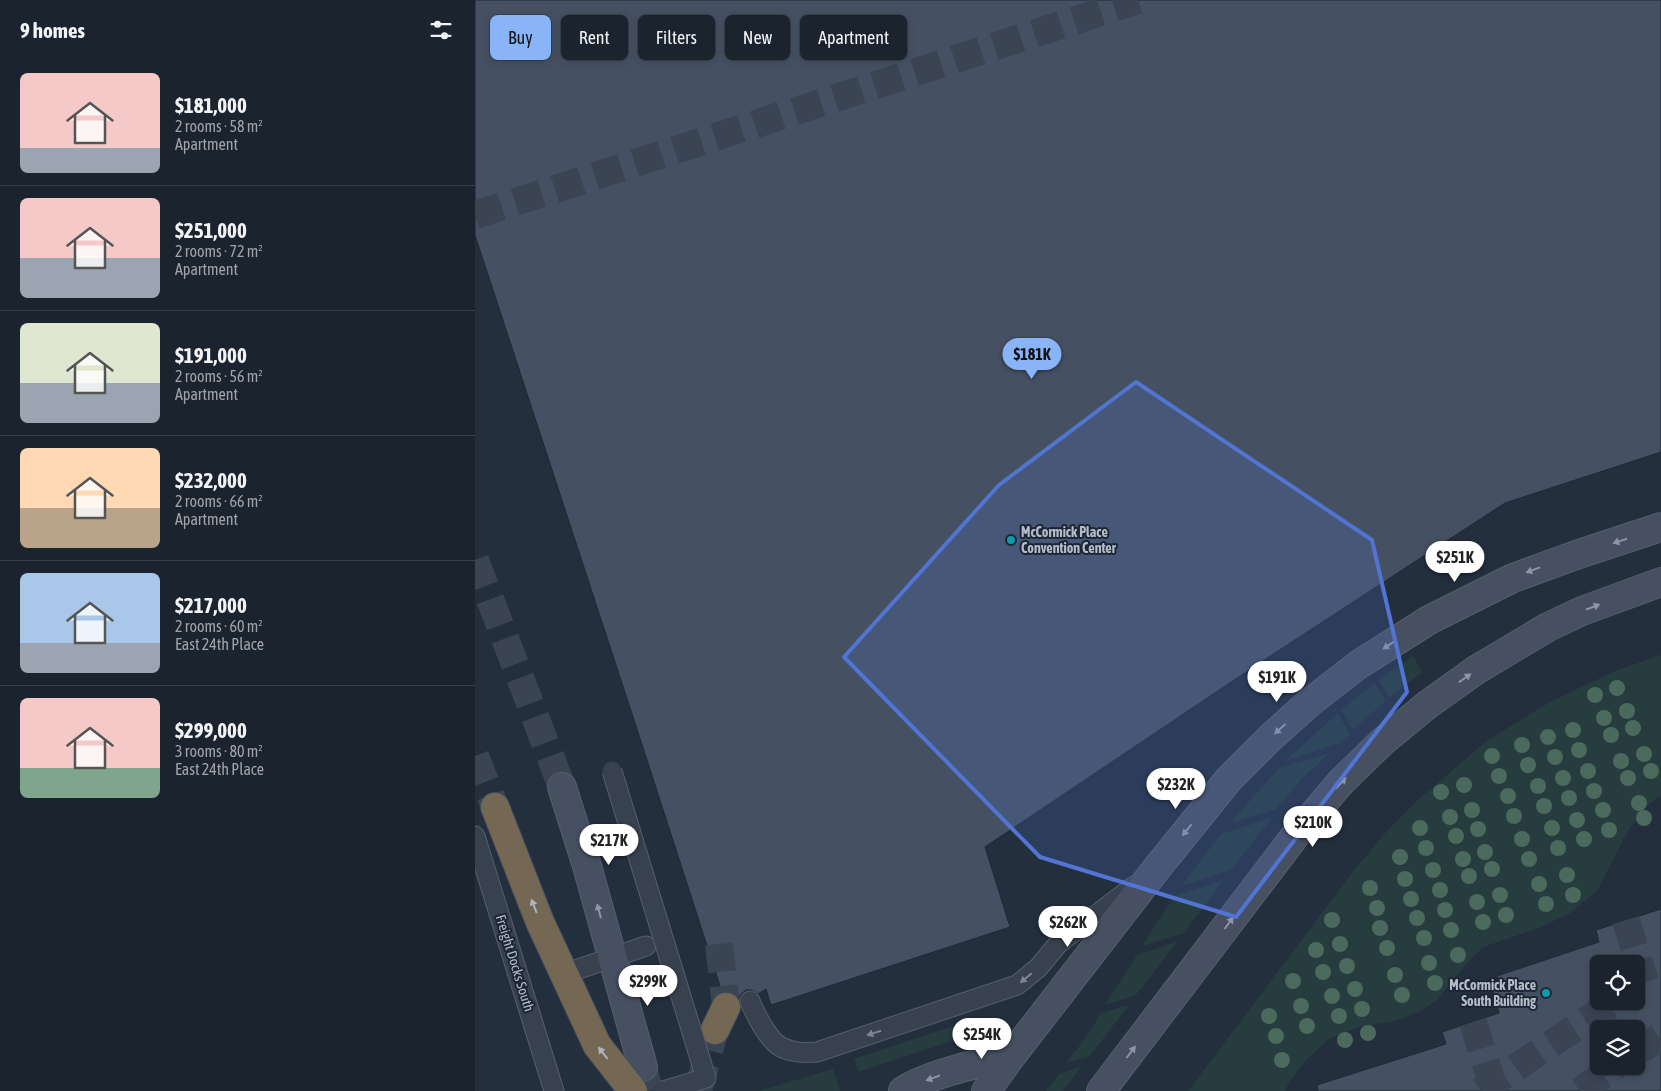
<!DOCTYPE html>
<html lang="en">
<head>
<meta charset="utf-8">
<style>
  :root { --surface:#1b232e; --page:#282f3a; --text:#f1f3f6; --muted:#a0a4aa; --line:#39404a; --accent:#8ab4f8 }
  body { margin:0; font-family:"Asap Condensed",sans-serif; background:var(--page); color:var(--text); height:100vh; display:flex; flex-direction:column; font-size:19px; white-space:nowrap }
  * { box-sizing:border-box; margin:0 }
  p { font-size:16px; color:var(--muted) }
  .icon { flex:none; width:28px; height:28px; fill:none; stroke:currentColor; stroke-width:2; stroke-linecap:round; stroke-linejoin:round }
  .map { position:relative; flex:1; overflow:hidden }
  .details { display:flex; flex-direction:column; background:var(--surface); width:475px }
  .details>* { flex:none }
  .banner { position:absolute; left:15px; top:15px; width:475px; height:45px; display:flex; gap:10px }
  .controls { position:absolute; left:1115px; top:955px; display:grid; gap:10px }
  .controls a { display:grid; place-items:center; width:55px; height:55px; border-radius:8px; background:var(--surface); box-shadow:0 2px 8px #0003,0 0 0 1px var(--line); font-size:25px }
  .price { position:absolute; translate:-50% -42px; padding:0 11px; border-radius:18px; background:#fff; color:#222; font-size:16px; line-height:32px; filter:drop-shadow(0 1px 2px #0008) }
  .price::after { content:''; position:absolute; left:50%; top:30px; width:15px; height:11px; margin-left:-8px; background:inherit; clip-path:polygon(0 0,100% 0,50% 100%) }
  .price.on { background:var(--accent); color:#111 }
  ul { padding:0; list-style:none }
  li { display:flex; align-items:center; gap:15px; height:125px; padding:0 20px }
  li+li { border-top:1px solid var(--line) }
  li span { display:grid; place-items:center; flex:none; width:140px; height:100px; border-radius:8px; color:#555 }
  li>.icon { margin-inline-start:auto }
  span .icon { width:60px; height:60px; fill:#fffc; stroke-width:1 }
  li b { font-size:21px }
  h2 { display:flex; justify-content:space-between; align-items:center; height:60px; padding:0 20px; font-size:21px }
  .pill { padding:0 18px; border-radius:8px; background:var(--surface); box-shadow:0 2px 8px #0003,0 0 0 1px var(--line); font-size:18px; line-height:45px }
  .pill.on { background:var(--accent); color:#111 }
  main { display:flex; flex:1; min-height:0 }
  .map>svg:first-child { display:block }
</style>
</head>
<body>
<main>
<section class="details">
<h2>9 homes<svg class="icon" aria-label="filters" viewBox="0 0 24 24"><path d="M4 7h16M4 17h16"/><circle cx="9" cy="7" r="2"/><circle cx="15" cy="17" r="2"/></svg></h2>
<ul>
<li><span style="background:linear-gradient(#f6c9c9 75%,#9aa5b1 0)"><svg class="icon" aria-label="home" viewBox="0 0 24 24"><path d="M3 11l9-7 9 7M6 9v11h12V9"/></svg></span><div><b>$181,000</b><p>2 rooms · 58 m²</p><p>Apartment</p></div></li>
<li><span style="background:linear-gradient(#f6c9c9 60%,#9aa5b1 0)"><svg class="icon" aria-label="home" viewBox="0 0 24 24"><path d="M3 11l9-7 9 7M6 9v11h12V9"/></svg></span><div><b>$251,000</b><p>2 rooms · 72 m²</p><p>Apartment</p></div></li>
<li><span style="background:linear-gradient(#dfe7d0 60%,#9aa5b1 0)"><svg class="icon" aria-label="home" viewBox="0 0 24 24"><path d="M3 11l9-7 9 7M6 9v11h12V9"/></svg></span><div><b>$191,000</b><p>2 rooms · 56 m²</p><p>Apartment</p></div></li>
<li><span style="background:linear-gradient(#ffd9b3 60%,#b9a48a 0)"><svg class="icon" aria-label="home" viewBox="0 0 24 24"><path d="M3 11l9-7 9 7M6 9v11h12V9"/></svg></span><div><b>$232,000</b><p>2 rooms · 66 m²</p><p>Apartment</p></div></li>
<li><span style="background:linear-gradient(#a9c7e8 70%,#9aa5b1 0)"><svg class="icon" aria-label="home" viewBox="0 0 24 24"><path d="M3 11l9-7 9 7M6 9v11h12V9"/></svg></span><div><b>$217,000</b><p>2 rooms · 60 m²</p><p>East 24th Place</p></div></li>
<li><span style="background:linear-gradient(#f6c9c9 70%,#7fa58c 0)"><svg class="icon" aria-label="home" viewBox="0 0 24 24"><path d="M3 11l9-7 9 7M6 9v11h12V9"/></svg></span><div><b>$299,000</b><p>3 rooms · 80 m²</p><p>East 24th Place</p></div></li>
</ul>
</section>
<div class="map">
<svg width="1186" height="1091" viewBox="0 0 1186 1091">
  <rect width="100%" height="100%" fill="#242f3e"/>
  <path fill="#263c3f" d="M1186 655V795L1169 808 1153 831 1122 891 1094 914 1061 929 1008 947 992 963 962 1000 944 1012 920 1021 883 1027 855 1038 831 1060 814 1082 810 1091H713L879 870 912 831 946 797 1013 740 1075 702 1140 671Z
    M938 656 947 672 914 698 904 680Z
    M900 683 911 701 878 730 866 710Z
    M863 713 875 734 865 743 810 761Z
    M855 753 829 777 801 809 754 824 804 768Z
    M797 818 756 870 706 886 746 834Z
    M749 880 709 933 667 946 699 896Z
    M703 941 661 995 630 1005 662 955Z
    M654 1005 614 1057 591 1063 612 1036 626 1013Z
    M506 1017 510 1030 383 1072 379 1059Z
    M607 1066 588 1091H571L584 1074Z
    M358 1069 365 1091H284Z"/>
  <path fill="#455162" stroke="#1f2835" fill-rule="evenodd" d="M0 0H1186V452L1030 503 780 666 510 847 535 927 296 1005 291 989 283 994 277 990H271L266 994 264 999 257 993 247 992 161 726 0 235Z
    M1186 909V1091H843L842 1085 971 1044 967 1032 1024 1013 1016 984 1024 981 1022 976 1124 942 1121 930ZM1124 964H1161V1001H1124ZM1124 1029H1161V1066H1124Z"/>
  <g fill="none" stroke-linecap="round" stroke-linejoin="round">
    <path stroke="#3a4453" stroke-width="28" stroke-dasharray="28 14" stroke-linecap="butt" d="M0 215 663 0
      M1151 920 1170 982
      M998 1022 1017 1083
      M1161 1053 1186 1036
      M1006 1091 1140 1001
      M1105 1091 1141 1066"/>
    <path stroke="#3a4453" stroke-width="28" stroke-dasharray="28 14" stroke-linecap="butt" d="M0 560 87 787
      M168 1067 174 1091"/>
    <path stroke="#3a4453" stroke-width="28" stroke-dasharray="28 14" stroke-linecap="butt" d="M0 756 20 807
      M244 944 251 1007
      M223 1091 240 1030"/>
    <g stroke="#565f6c" stroke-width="21">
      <path id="lane" d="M0 836 79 1091
        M89 974 171 946
        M275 1001C280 1014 294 1041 306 1047 318 1053 329 1053 342 1052L542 985 563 968 583 944 659 886"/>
    </g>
    <g stroke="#565f6c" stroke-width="30">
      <path id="secondary" d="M87 787 112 866 168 1067
        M428 1091C453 1074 507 1063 538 1054
        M511 1091 538 1054 682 868 754 779 795 738 834 703 883 665 954 620 1038 578 1104 554 1186 527
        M626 1091 820 836 866 782 906 743 952 705 1001 670 1073 627 1107 611 1186 582"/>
    </g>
    <g stroke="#434c59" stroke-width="30">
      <path id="highway" d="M20 807 65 922 122 1045 158 1091
        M240 1030 251 1007"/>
    </g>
    <use href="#lane" stroke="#38414e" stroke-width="19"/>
    <use href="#secondary" stroke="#465061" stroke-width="28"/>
    <use href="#highway" stroke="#746855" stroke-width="28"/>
    <g stroke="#565f6c" stroke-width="21" stroke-linecap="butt">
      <path id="lane-bridge" d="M137 771 231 1078 188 1091"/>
    </g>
    <use href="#lane-bridge" stroke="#38414e" stroke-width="19"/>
  </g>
  <g fill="#4b6a5d">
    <circle cx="1142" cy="688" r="8"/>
    <circle cx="1120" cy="695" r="8"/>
    <circle cx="1152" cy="711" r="8"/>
    <circle cx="1129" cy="718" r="8"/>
    <circle cx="1158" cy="728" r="8"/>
    <circle cx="1098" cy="730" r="8"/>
    <circle cx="1136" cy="735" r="8"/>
    <circle cx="1073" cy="737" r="8"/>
    <circle cx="1047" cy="745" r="8"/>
    <circle cx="1104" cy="750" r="8"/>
    <circle cx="1169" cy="754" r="8"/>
    <circle cx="1017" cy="756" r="8"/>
    <circle cx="1080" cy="757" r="8"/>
    <circle cx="1146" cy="761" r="8"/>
    <circle cx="1053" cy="765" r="8"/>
    <circle cx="1113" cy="771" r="8"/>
    <circle cx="1176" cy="771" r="8"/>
    <circle cx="1024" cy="776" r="8"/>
    <circle cx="1088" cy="778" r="8"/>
    <circle cx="1153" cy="778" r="8"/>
    <circle cx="989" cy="785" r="8"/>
    <circle cx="1063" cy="786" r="8"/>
    <circle cx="1119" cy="791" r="8"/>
    <circle cx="966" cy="792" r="8"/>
    <circle cx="1033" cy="796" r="8"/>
    <circle cx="1094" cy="798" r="8"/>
    <circle cx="1164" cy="803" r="8"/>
    <circle cx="1069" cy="806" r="8"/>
    <circle cx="997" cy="810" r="8"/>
    <circle cx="1128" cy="810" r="8"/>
    <circle cx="1039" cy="816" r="8"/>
    <circle cx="975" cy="817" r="8"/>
    <circle cx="1169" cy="818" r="8"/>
    <circle cx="1102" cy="820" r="8"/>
    <circle cx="945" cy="828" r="8"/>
    <circle cx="1077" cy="828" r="8"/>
    <circle cx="1003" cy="829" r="8"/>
    <circle cx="1134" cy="830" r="8"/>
    <circle cx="981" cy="836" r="8"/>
    <circle cx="1047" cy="839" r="8"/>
    <circle cx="1109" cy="839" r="8"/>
    <circle cx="951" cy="848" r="8"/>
    <circle cx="1083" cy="848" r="8"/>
    <circle cx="1010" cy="852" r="8"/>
    <circle cx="925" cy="857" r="8"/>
    <circle cx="988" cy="859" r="8"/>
    <circle cx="1054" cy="859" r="8"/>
    <circle cx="1017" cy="869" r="8"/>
    <circle cx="958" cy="870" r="8"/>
    <circle cx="1092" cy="875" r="8"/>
    <circle cx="994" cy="876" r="8"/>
    <circle cx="930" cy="879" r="8"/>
    <circle cx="1064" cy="884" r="8"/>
    <circle cx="895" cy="888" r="8"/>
    <circle cx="965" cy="890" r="8"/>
    <circle cx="1025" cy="895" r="8"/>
    <circle cx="1098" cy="895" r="8"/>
    <circle cx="936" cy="899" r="8"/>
    <circle cx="1002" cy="902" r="8"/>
    <circle cx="1071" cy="904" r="8"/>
    <circle cx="902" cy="908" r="8"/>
    <circle cx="970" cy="910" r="8"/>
    <circle cx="1031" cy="915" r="8"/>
    <circle cx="942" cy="918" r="8"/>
    <circle cx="857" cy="920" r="8"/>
    <circle cx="1008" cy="922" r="8"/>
    <circle cx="905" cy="928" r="8"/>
    <circle cx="976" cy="930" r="8"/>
    <circle cx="949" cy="938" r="8"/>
    <circle cx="865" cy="944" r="8"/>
    <circle cx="912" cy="948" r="8"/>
    <circle cx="841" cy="950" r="8"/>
    <circle cx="983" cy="955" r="8"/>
    <circle cx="954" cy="963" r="8"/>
    <circle cx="872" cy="966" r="8"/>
    <circle cx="848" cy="972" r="8"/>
    <circle cx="920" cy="975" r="8"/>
    <circle cx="818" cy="981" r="8"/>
    <circle cx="960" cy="983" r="8"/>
    <circle cx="880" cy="989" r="8"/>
    <circle cx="927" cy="995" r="8"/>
    <circle cx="857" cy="996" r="8"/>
    <circle cx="826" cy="1006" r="8"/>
    <circle cx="887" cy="1009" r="8"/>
    <circle cx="794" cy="1016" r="8"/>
    <circle cx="864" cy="1016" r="8"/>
    <circle cx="832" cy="1026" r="8"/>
    <circle cx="893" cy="1033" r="8"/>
    <circle cx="801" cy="1036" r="8"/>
    <circle cx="870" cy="1040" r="8"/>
    <circle cx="807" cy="1060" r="8"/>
  </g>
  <defs><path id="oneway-solid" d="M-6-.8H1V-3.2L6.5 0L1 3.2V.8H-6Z" transform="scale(1.25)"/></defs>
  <g fill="#8e96a5">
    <use href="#oneway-solid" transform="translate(1145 541) rotate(162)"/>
    <use href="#oneway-solid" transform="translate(1058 570) rotate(160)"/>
    <use href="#oneway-solid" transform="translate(1118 607) rotate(-21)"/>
    <use href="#oneway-solid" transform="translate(914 645) rotate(147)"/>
    <use href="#oneway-solid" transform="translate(990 678) rotate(-35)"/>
    <use href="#oneway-solid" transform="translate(805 729) rotate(138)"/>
    <use href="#oneway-solid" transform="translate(866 783) rotate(-47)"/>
    <use href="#oneway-solid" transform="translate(712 830) rotate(129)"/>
    <use href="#oneway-solid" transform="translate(124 911) rotate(-105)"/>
    <use href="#oneway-solid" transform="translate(754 923) rotate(-53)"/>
    <use href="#oneway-solid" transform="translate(656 1052) rotate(-53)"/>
    <use href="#oneway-solid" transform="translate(458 1078) rotate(160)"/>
  </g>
  <g fill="#aeb4bd">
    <use href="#oneway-solid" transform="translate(59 906) rotate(-111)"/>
    <use href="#oneway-solid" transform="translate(128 1053) rotate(-128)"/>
  </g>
  <g fill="#7c8592">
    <use href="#oneway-solid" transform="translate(551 978) rotate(140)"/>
    <use href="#oneway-solid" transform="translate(399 1033) rotate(162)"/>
  </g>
  <path fill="#5274d3" fill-opacity="0.2" stroke="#5274d3" stroke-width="4" stroke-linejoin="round" d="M661 382 897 540 932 692 761 917 565 857 369 657 524 485Z"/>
  <g fill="#0f9aa8" stroke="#1d2633" stroke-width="2">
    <circle cx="536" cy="540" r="5"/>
    <circle cx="1071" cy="993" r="5"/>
  </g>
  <g text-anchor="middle" stroke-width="4" stroke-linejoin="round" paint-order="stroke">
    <g font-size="14" font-weight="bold" fill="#b4bcc9" stroke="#1d2633" text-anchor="start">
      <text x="546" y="537">McCormick Place<tspan x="546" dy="16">Convention Center</tspan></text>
      <text x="1061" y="990" text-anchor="end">McCormick Place<tspan x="1061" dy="16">South Building</tspan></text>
    </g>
    <g font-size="14" fill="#b4bcc9" stroke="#1d2633">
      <text transform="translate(40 963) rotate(73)" y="5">Freight Docks South</text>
    </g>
  </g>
</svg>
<div class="controls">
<a><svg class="icon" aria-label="locate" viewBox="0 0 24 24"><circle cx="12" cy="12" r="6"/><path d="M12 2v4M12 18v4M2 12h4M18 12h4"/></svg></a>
<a><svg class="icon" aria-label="layers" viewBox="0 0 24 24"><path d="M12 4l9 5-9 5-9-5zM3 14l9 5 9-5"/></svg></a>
</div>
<b class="price on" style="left:557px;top:380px">$181K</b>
<b class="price" style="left:980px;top:583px">$251K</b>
<b class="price" style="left:802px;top:703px">$191K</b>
<b class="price" style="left:701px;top:810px">$232K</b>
<b class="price" style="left:838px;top:848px">$210K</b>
<b class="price" style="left:134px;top:866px">$217K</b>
<b class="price" style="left:593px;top:948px">$262K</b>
<b class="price" style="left:173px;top:1007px">$299K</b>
<b class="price" style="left:507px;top:1060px">$254K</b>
<div class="banner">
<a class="pill on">Buy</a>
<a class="pill">Rent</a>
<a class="pill">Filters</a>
<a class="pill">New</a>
<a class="pill">Apartment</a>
</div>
</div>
</main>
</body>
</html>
